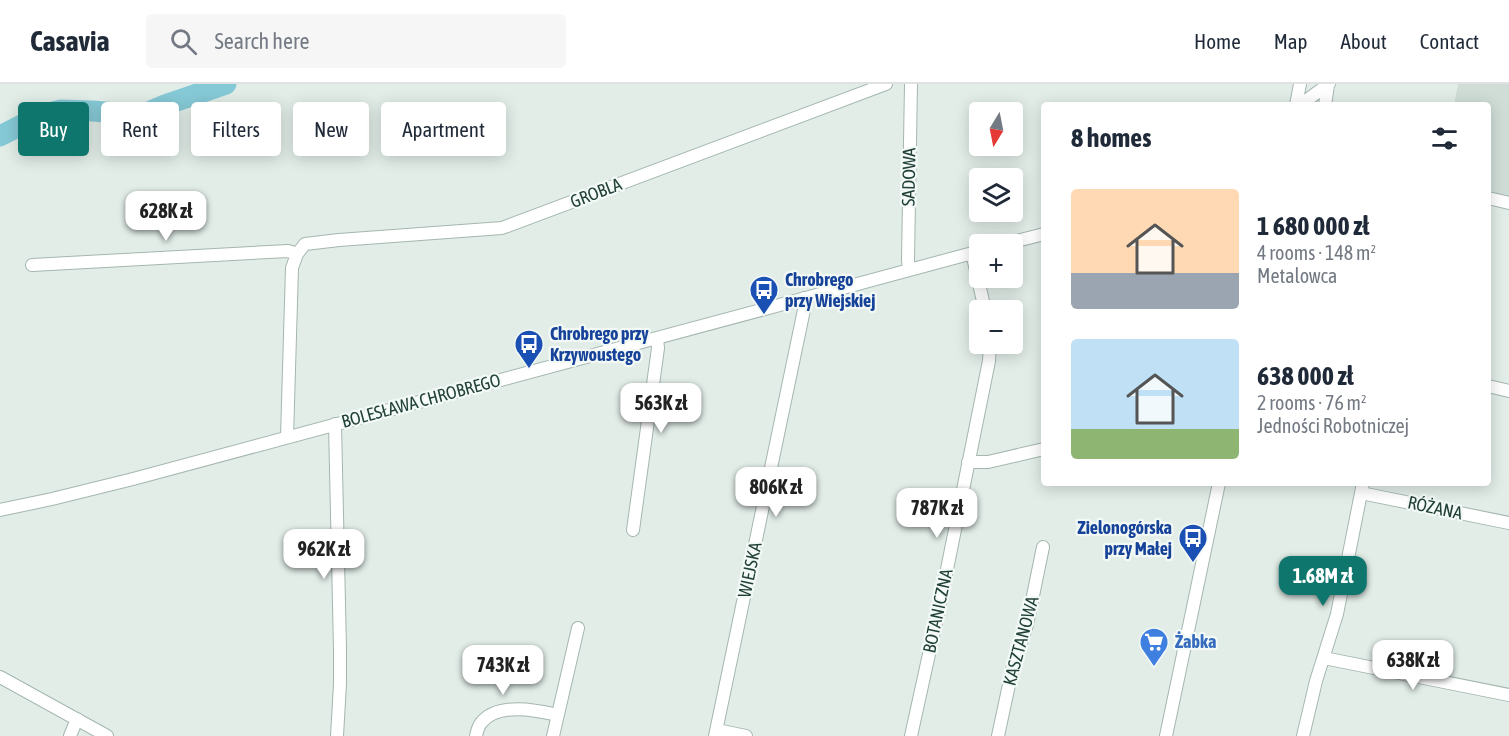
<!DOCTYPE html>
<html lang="en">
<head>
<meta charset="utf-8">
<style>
  :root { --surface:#fff; --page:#f6f6f7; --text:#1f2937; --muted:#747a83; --line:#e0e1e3; --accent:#0f766e }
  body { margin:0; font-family:"Asap Condensed",sans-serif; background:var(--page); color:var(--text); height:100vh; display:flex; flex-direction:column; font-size:22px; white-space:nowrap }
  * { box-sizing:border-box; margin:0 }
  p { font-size:20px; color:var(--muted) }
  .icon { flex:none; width:33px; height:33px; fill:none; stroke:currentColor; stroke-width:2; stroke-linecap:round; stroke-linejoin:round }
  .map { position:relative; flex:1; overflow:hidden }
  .panel { position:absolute; left:1041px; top:18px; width:450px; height:384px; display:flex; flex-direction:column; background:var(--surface); border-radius:6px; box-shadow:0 3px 15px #0003 }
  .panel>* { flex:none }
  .guide { position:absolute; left:18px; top:18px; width:570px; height:54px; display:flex; gap:12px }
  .needle { width:39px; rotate:190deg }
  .fabs { position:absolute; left:969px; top:18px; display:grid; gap:12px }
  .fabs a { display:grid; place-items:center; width:54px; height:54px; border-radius:6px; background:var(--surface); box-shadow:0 3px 15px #0003; font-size:30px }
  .price { position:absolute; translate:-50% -51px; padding:0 14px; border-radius:12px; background:#fff; color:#222; font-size:20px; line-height:39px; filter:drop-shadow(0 2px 3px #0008) }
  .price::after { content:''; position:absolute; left:50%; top:36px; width:18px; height:14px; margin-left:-9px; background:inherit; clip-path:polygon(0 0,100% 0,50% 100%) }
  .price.on { background:var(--accent); color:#fff }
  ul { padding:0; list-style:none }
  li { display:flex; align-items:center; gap:18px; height:150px; padding:0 30px }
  li span { display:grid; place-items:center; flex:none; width:168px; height:120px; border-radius:6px; color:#555 }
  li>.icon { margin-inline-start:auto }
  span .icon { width:72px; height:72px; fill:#fffc; stroke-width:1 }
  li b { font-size:26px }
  h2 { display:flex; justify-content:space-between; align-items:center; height:72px; padding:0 30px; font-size:26px }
  .pill { padding:0 21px; border-radius:6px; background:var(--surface); box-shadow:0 3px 15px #0003; font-size:21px; line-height:54px }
  .pill.on { background:var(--accent); color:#fff }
  header { display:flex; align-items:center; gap:36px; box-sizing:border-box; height:84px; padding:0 30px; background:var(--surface); border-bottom:2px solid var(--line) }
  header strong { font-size:28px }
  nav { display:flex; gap:33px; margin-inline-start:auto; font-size:21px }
  .search { width:420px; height:54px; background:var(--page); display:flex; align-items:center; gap:15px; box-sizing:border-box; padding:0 21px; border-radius:6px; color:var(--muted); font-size:22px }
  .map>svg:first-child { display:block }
</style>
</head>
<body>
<header>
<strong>Casavia</strong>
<div class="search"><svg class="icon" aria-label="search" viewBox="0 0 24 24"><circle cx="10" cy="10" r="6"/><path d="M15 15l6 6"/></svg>Search here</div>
<nav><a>Home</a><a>Map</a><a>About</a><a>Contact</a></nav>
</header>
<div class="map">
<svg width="1509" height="652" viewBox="0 0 1509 652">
  <rect width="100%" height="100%" fill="#e2ede8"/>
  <path fill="#d0ddd7" d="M1458 0H1509V112L1488 108V21H1454Z"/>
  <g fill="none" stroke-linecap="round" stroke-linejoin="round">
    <path stroke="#86c9d6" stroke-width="21" d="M0 52 41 31 61 26 92 27 142 31 165 21 226 0"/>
    <g stroke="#a4b6b0" stroke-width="14">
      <path id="minor" d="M1296 21 1300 0
        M1300 21 1329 0
        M1325 21 1328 1
        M1488 114 1509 119
        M1005 160 1044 150
        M972 169 985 226
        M32 181 288 167 297 170
        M909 186 908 176 911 0
        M1488 302 1509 307
        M335 340 340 565V600L337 652
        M287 353 292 184 297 170 305 160 339 156 502 144 886 0
        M968 378H988L1044 365
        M1361 409 1509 439
        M0 426 52 415 133 395 980 167
        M633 446 658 264 657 254
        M1324 574 1509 611
        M0 593 107 652
        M717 646 746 652
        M70 652 77 635
        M476 652C477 647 478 643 481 639 497 618 536 626 558 631
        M553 652 578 544
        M715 652 805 221 804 214
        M911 652 940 520 989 277 990 260
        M998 652 1013 582 1027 541 1043 463
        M1166 652 1219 399
        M1303 652 1316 597 1337 530 1363 399"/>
    </g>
    <use href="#minor" stroke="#fff" stroke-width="12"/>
  </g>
  <defs>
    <g id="bus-pin" transform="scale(1.5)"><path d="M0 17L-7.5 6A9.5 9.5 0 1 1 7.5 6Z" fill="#1a4fb4" stroke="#f3f9f6"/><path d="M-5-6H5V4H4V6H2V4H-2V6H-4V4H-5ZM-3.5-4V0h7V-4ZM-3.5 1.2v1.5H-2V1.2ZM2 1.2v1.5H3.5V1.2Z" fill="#fff"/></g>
    <g id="supermarket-pin" transform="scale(1.5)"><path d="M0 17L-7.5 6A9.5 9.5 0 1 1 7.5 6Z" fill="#3f7fe0" stroke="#f3f9f6"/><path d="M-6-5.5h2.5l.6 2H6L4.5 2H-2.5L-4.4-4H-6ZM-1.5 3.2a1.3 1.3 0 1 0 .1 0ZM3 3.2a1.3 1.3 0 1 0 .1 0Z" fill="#fff"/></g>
  </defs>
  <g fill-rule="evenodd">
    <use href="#bus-pin" x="764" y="206"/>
    <use href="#bus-pin" x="529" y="260"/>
    <use href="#bus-pin" x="1193" y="454"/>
    <use href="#supermarket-pin" x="1154" y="558"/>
  </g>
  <g text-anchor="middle" stroke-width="4.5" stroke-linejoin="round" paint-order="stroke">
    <g font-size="18" fill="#214038" stroke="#f3f9f6">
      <text transform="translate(909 93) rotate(-89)" y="6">SADOWA</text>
      <text transform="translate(596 109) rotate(-21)" y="6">GROBLA</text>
      <text transform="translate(421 317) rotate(-15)" y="6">BOLESŁAWA CHROBREGO</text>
      <text transform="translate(1435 424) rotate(12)" y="6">RÓŻANA</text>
      <text transform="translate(750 486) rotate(-78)" y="6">WIEJSKA</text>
      <text transform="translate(938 527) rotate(-78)" y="6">BOTANICZNA</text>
      <text transform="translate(1021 557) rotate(-75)" y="6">KASZTANOWA</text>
    </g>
    <g font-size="18" font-weight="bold" fill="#164399" stroke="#f3f9f6" text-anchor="start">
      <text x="785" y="202">Chrobrego<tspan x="785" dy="21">przy Wiejskiej</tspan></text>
      <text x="550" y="256">Chrobrego przy<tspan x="550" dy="21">Krzywoustego</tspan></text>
      <text x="1172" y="450" text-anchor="end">Zielonogórska<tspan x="1172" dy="21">przy Małej</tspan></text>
    </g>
    <g font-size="18" font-weight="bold" fill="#366cbe" stroke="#f3f9f6" text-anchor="start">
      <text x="1175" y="564">Żabka</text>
    </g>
  </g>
</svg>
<div class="fabs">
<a><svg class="needle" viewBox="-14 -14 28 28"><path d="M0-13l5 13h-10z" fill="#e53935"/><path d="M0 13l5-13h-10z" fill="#747a83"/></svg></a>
<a><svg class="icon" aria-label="layers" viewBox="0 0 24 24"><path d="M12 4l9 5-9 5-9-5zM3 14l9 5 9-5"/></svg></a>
<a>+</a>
<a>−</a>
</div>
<b class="price" style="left:166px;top:158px">628K zł</b>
<b class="price" style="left:661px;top:350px">563K zł</b>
<b class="price" style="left:776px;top:434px">806K zł</b>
<b class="price" style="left:937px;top:455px">787K zł</b>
<b class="price" style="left:324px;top:496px">962K zł</b>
<b class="price on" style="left:1323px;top:523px">1.68M zł</b>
<b class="price" style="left:1413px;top:607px">638K zł</b>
<b class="price" style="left:503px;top:612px">743K zł</b>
<div class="guide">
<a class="pill on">Buy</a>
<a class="pill">Rent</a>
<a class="pill">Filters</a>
<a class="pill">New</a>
<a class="pill">Apartment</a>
</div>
<section class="panel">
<h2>8 homes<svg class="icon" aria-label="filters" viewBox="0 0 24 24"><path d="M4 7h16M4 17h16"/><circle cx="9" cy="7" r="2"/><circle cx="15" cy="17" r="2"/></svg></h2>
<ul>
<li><span style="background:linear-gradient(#ffd9b3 70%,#9aa5b1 0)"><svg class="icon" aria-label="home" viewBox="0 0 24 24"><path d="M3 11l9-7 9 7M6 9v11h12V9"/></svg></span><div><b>1 680 000 zł</b><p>4 rooms · 148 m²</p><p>Metalowca</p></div></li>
<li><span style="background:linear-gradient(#bfe0f5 75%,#8fb573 0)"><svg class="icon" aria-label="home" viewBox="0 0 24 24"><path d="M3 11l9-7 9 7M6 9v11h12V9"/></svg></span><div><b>638 000 zł</b><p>2 rooms · 76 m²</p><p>Jedności Robotniczej</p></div></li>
</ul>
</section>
</div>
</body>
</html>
